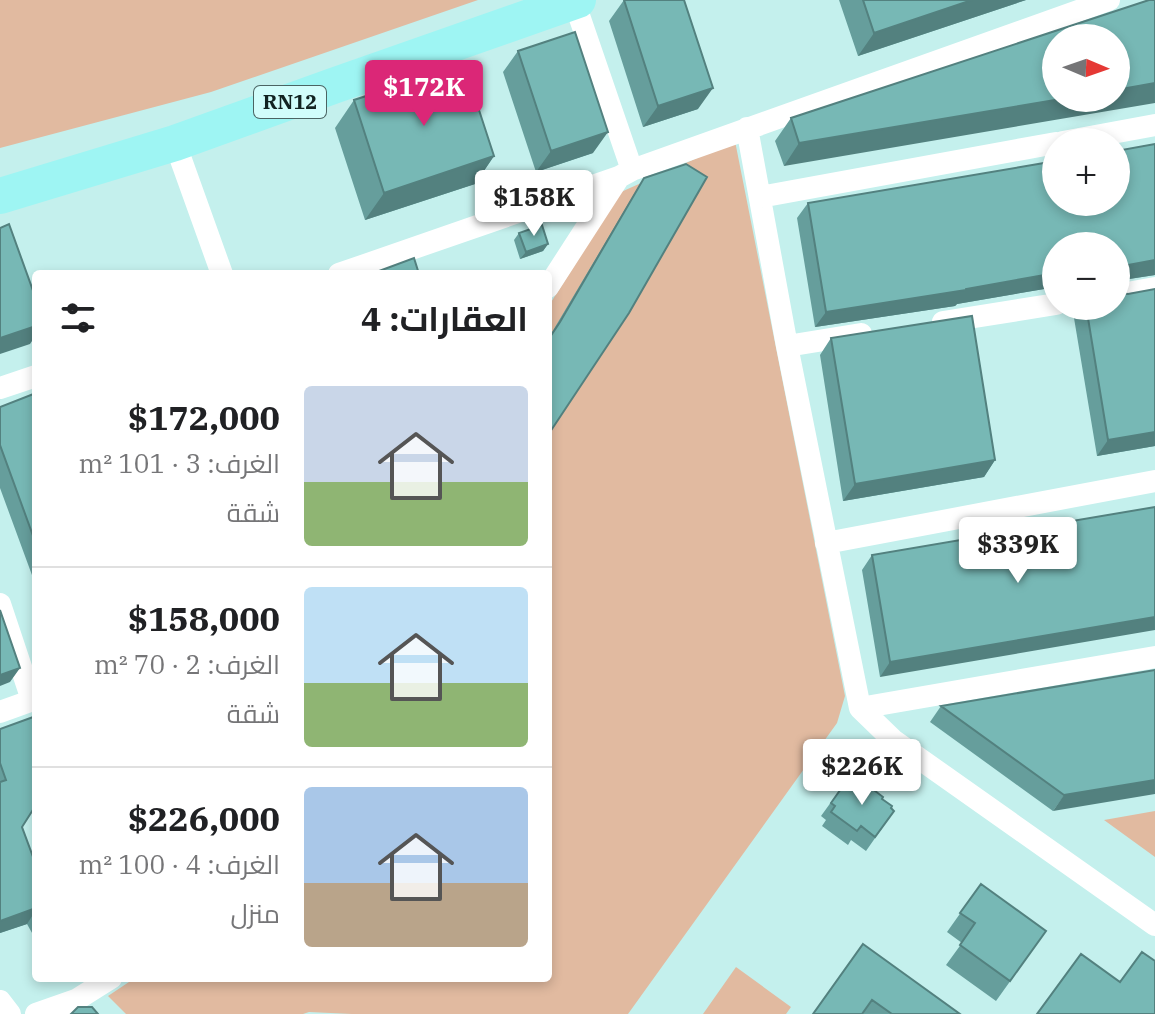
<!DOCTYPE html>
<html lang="ar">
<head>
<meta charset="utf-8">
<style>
  :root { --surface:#fff; --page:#f6f6f6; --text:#202124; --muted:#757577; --line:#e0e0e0; --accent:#db2777 }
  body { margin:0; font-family:"IBM Plex Serif",Cairo,serif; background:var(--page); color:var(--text); direction:rtl; height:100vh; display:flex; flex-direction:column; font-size:30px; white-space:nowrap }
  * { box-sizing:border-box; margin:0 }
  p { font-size:26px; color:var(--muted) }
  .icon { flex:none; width:44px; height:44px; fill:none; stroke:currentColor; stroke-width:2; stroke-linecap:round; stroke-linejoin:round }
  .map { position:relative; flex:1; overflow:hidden; direction:ltr }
  .drawer { position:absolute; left:32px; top:270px; width:520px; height:712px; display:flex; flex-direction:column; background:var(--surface); border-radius:8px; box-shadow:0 4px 12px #0003; direction:rtl }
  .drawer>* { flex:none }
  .needle { width:52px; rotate:92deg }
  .controls { position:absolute; left:1042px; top:24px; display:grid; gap:16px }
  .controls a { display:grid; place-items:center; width:88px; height:88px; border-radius:50%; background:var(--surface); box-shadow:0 4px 12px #0003; font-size:40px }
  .price { position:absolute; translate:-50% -68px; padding:0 18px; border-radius:8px; background:#fff; color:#222; font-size:26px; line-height:52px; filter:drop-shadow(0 2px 4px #0008) }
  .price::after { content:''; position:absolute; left:50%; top:48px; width:24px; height:18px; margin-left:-12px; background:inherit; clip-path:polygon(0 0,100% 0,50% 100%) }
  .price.active { background:var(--accent); color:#fff }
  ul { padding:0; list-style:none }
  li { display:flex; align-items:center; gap:24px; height:200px; padding:0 24px }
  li+li { border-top:2px solid var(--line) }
  li span { display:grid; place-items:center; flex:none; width:224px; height:160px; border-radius:8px; color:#555 }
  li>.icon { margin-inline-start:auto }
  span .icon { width:96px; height:96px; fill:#fffc; stroke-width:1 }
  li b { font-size:34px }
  h2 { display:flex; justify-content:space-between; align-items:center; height:96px; padding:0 24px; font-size:34px }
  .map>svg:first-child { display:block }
</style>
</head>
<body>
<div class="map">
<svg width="1155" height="1014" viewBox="0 0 1155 1014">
  <rect width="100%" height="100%" fill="#c4f0ed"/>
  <path fill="#e1baa0" d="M0 0H478L211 92 0 148Z
    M735 141 845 696 837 723 628 1014H352L309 1012 303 1014H126L108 996 135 978H548V307L621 192Z
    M1155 811V857L1104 820Z
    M736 967 791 1007 786 1014H703Z"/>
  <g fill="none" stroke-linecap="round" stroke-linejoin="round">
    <path stroke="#fff" stroke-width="22" d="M574 1 632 170
      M747 128 787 346 860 708 893 740 1155 925
      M1063 142 1155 125
      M175 143 222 274
      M760 197 1056 143
      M339 274 619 177 632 170 1109 0
      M548 287 619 177
      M1116 295 1155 288
      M943 322 1056 304
      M787 346 861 334
      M0 388 36 376
      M826 543 1155 481
      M0 604 32 700
      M860 708 1155 657
      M0 712 36 699
      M0 1001 10 1014
      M36 1014 76 1000 111 978"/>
    <path stroke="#9ef5f3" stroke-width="36" d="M0 196 175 143 333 86 578 0"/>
  </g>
  <path fill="#669e9c" d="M624 0 698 109 643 127 609 21Z
    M839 0H1026L858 56Z
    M1149 0 784 166 775 141 791 118Z
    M518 51 593 153 536 172 503 72Z
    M354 100 494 156 475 184 365 220 335 128Z
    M1155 144V275L1116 281V246H1056V287L957 304 955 306 815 327 797 218 808 203 1056 161V202H1116V151Z
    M644 178 548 435V339L634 194Z
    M519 233 548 244 543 251 520 259 514 240Z
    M1072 306H1116L1155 446 1097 456Z
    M831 338 995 460 984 477 843 501 820 355Z
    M36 393V586L0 488V407Z
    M1155 507 880 677 862 570 872 555Z
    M1155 670 1053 811 930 722 941 706Z
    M0 729 22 827 36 865V940L27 924 0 933Z
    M850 776 882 799 894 811 866 851 851 840 848 845 822 826 826 820 821 816Z
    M981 884 1046 931 996 1001 946 965 962 943 947 932Z
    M863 944 960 1014H813Z"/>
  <path fill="#53817f" d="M972 0H1026L858 56 874 33Z
    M1155 83V103L784 166 799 143 1067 98H1116V90Z
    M713 88 698 109 643 127 658 106Z
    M608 132 593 153 536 172 551 151Z
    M494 156 475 184 365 220 384 193Z
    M548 244 543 251 520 259 526 252Z
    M1155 260V275L1116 281V272L1118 269 1123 266Z
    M1056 273V287L957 304 955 306 815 327 826 312Z
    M36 326V335L30 344 0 354V338Z
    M1155 432V446L1097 456 1108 440Z
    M995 460 984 477 843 501 855 484Z
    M1155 617V630L880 677 890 662Z
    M20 668 10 682 0 686V675Z
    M1155 780V794L1053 811 1064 795Z
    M36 908V910L27 924 0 933V921Z"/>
  <path fill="#77b8b5" stroke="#53817f" stroke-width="2" d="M624 0H684L713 88 658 106Z
    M863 0H972L874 33Z
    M1149 0H1155V83L1116 90V38H1056V98H1067L799 143 791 118Z
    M575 32 608 132 551 151 518 51Z
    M464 64 494 156 384 193 354 100Z
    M1155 144V260L1123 266 1118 269 1116 272V246H1056V273L966 289V290L826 312 808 203 1056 161V202H1116V151Z
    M686 164 707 177 629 313 548 435V340L560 322 644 178Z
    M9 224 36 299V326L0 338V228Z
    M542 225 548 244 526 252 519 233Z
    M414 258 419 274H371Z
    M1116 288 1121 293 1128 294 1155 289V432L1108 440 1086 306H1116Z
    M972 316 995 460 855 484 831 338Z
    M36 393V544L0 445V407Z
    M1155 507V617L890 662 872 555Z
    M0 610 20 668 0 675Z
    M1155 670V780L1064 795 941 706Z
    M36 716V805L22 827 36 865V908L0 921V782L6 780 0 763V729Z
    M850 776 861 783 862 781 883 797 882 799 892 806 891 808 894 811 875 837 861 826 857 831 831 812 835 806 831 803Z
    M981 884 1046 931 1010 981 960 945 975 923 960 913Z
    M863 944 960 1014H892L872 1000 862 1014H813Z
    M1142 952 1155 961V1014H1037L1081 954 1120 982Z
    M78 1007H92L98 1014H71Z"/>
  <g text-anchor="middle" stroke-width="6" stroke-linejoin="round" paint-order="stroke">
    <rect fill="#d1fdfb" stroke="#4b6463" stroke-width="2" x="254" y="86" width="72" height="32" rx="6"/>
    <g font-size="20" font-weight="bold" fill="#122322">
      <text x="290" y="109">RN12</text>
    </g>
  </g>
</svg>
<div class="controls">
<a><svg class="needle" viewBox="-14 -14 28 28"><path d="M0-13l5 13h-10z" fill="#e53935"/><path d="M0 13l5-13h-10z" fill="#757577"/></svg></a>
<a>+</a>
<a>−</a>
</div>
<b class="price active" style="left:424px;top:128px">$172K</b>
<b class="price" style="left:534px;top:238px">$158K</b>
<b class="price" style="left:1018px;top:585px">$339K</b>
<b class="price" style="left:862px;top:807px">$226K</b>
<section class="drawer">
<h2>العقارات: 4<svg class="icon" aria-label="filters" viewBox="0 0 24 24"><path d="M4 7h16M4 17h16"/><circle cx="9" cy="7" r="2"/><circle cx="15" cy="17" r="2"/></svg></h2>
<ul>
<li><span style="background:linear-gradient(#c9d6e8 60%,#8fb573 0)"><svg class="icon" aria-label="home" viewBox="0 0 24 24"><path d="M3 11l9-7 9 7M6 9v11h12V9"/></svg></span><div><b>$172,000</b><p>الغرف: 3 · 101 m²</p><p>شقة</p></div></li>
<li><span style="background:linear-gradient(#bfe0f5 60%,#8fb573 0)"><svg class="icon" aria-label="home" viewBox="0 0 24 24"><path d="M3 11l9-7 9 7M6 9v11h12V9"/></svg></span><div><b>$158,000</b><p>الغرف: 2 · 70 m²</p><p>شقة</p></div></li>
<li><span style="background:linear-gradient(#a9c7e8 60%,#b9a48a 0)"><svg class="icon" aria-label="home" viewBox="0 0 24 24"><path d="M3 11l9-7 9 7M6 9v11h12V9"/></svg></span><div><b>$226,000</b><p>الغرف: 4 · 100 m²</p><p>منزل</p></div></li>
</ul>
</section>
</div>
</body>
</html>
